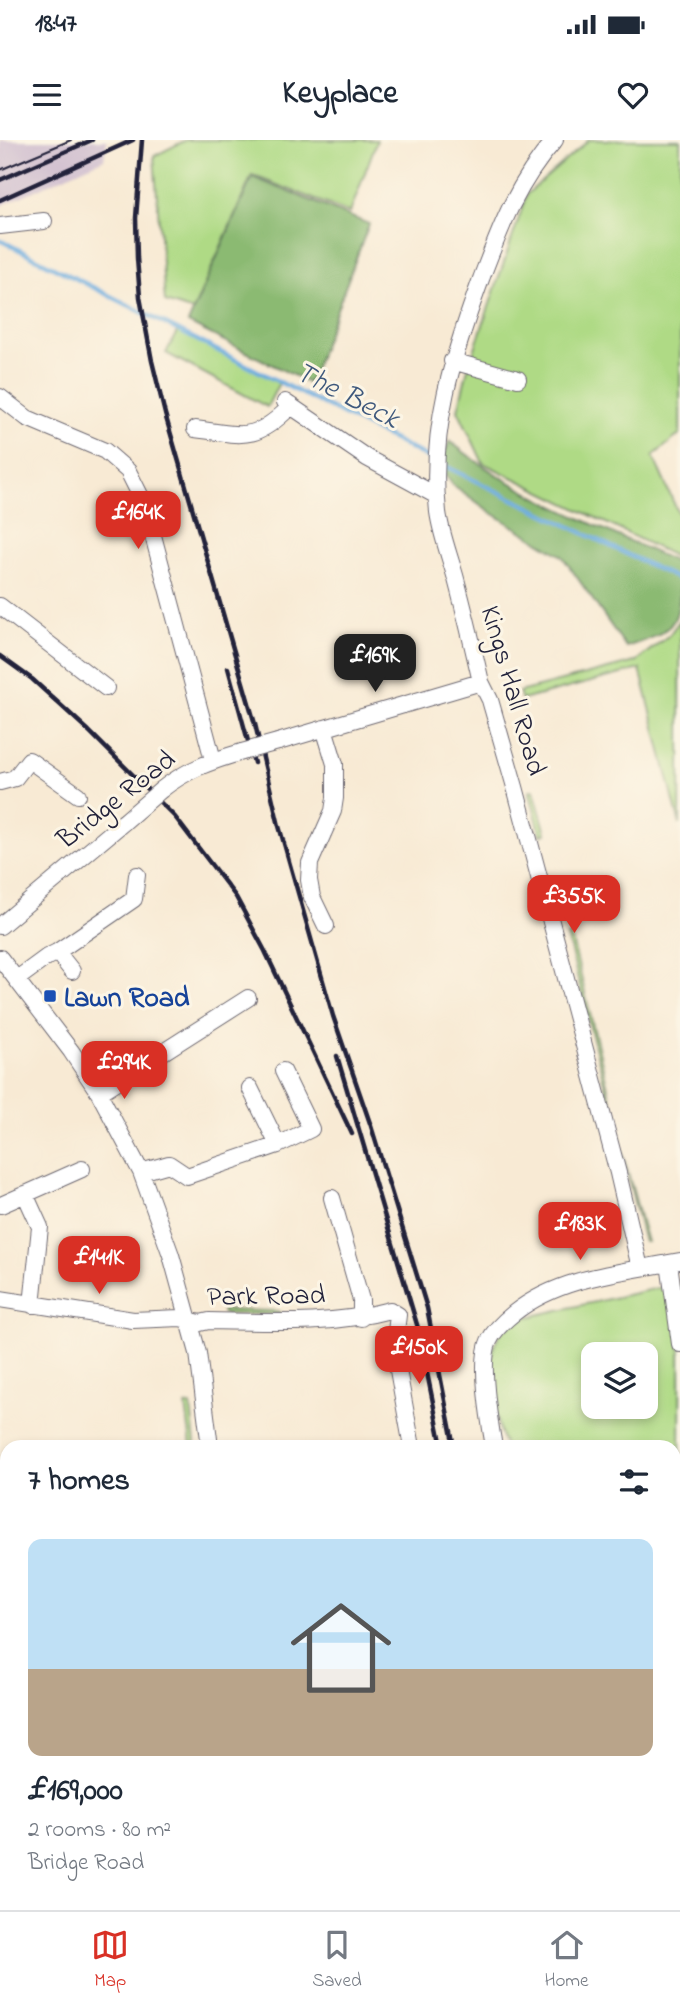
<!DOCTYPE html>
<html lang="en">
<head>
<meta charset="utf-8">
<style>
  :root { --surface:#fff; --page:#f2f2f3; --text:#1f2937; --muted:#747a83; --line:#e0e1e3; --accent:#d93025 }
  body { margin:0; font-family:"Indie Flower",sans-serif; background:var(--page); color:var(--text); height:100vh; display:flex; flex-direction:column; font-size:26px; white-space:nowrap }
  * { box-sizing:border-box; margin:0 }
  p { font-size:23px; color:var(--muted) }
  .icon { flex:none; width:38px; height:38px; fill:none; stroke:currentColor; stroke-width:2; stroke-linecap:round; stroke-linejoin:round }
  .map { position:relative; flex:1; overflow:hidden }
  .panel { position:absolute; left:0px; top:1300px; width:681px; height:471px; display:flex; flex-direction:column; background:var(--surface); border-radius:21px 21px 0 0; box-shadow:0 4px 10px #0003 }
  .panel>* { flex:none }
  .controls { position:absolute; left:581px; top:1202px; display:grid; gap:14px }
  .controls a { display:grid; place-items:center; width:77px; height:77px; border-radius:14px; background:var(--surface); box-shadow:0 4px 10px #0003; font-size:35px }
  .price { position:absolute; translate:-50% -60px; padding:0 16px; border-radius:14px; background:var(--accent); color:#fff; font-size:23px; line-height:46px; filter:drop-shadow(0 2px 4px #0008) }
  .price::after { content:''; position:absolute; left:50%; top:42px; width:21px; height:16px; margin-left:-10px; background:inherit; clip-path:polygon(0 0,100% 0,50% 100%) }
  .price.on { background:#222; color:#fff }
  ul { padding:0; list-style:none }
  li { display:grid; align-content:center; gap:14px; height:371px; padding:0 28px }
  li+li { border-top:2px solid var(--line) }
  li span { display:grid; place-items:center; height:217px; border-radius:14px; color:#555 }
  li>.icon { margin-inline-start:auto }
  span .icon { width:126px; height:126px; fill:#fffc; stroke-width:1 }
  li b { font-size:30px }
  h2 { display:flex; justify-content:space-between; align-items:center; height:84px; padding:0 28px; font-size:30px }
  .status { display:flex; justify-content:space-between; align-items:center; height:49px; padding:0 35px; background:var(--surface); direction:ltr }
  .status svg { height:19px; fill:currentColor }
  header { display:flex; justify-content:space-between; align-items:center; height:91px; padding:0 28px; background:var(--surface); font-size:32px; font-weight:800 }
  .dock { display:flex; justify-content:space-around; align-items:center; height:98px; border-top:2px solid var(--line); background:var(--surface); font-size:19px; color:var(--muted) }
  .dock a { display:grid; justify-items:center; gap:4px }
  .dock .on { color:var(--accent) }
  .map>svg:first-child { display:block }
</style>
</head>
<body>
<div class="status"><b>18:47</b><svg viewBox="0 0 49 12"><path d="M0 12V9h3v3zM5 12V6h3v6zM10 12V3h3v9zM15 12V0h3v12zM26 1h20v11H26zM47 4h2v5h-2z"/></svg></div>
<header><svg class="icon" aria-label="menu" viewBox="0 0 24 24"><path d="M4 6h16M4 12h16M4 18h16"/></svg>Keyplace<svg class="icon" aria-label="heart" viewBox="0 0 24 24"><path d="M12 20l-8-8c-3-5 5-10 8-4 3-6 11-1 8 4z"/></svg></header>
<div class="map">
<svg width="680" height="1770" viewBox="0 0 680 1770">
  <rect width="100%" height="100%" fill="#fcf5e5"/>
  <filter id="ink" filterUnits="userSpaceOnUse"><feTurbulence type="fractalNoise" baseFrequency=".0143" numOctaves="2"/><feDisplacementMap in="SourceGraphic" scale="14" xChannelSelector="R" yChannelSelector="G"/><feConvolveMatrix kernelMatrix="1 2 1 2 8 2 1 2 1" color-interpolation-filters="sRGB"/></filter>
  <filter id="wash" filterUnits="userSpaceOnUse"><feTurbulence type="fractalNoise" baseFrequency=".00686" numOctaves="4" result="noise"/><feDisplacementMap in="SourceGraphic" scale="28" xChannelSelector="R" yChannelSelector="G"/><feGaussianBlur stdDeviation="1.57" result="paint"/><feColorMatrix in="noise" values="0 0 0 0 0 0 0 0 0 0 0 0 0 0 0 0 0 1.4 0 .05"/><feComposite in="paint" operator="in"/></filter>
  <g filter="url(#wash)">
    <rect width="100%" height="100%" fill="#f8ead4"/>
    <path fill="#cfbdcf" d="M0 0H107L104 19 0 66Z"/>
    <path fill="#afda85" stroke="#687e60" stroke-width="2" fill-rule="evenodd" d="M186 0H377L350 73 252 35 193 171 165 162 154 16Z
      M589 0H680V294L653 316 680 377V419L483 323 458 270 467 232 527 54Z
      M178 190 279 243 267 267 166 213Z
      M680 480V685L640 529 522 560 519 552 635 522 669 495Z
      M529 650H534L546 693 541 695Z
      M571 795 615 977 613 978 567 796Z
      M619 1000 647 1102H644Z
      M680 1143V1770H527L526 1764H674V1307H505C495 1281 482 1218 500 1194 507 1185 517 1181 528 1177ZM593 1214H646V1267H593Z
      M222 1170 279 1171 280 1174H223Z
      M186 1265 191 1266 195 1303 191 1307Z
      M0 1610H7V1688L0 1751Z"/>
    <path fill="#8bba72" stroke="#566e56" stroke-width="2" d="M252 37 369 84 309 243 188 183Z
      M450 301C514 355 604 388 680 424 680 484 680 489 626 507L562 416 492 373 453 345 438 325Z"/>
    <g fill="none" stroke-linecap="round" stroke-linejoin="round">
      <path stroke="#6bacdf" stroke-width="4.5" d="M0 100 433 320
        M441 324 680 440"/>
    </g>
  </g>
  <g filter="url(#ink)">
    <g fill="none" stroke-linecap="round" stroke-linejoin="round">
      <g stroke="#6d6871" stroke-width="18">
        <path id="minor" d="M555 0C517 43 501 86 481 139 453 216 429 289 438 372 441 394 450 417 456 439 465 473 473 507 481 542L490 560 515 647 618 1033 640 1128
          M0 86 44 81
          M452 221 518 239
          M0 257 27 278 105 311 128 331 141 357 151 388 213 620
          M285 262 367 318 437 356
          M195 289C243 295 254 303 291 266
          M0 466 106 548
          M324 588 335 624V658L333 671 310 723 309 740 312 757 326 786
          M278 602 481 542
          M0 642 15 638 29 620 78 655
          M161 650C186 630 211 621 242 612
          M0 786 124 682
          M57 812 134 759 137 735
          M0 818 71 911 99 953 141 1032 171 1115 198 1213 210 1307
          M17 839 47 817 57 812 72 831
          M250 948 278 1005
          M99 953 248 858
          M141 1032 169 1024 187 1036 278 1005 311 989 283 931
          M25 1054 40 1087 32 1165
          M332 1058 361 1160V1178
          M1 1065 82 1029
          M669 1123 680 1204
          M0 1159 133 1180 180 1178 200 1183 209 1181C269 1182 331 1186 390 1170L398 1175 394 1208 412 1307
          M494 1307C490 1284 479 1222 489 1201 494 1190 504 1181 514 1173 561 1136 623 1132 680 1121
          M674 1401 680 1400
          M0 1419H7
          M674 1678 680 1674
          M534 1764 535 1770
          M171 1770 172 1764
          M393 1770 394 1764"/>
      </g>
      <use href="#minor" stroke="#fff" stroke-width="16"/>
      <path stroke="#22223b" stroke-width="2" d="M0 30 71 0"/>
      <path stroke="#22223b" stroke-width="4.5" d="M142 0 136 78 137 118 140 157 152 221 165 274 255 584 279 686 333 876 371 986 427 1168 454 1307
        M0 40 92 0
        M0 60 133 0
        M0 516 32 539 89 591 175 677 236 757 265 811 352 994
        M228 528 254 623
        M337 916 418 1188 442 1307
        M502 1764 503 1770
        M515 1764 516 1770"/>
      <g stroke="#6d6871" stroke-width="18" stroke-linecap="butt">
        <path id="minor-bridge" d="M242 612 278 602
          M124 682 161 650"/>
      </g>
      <use href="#minor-bridge" stroke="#fff" stroke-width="16"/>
    </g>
  </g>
  <rect fill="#1a4fb4" stroke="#fcf5e5" stroke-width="2.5" x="43" y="849" width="14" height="14" rx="3.5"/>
  <g text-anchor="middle" stroke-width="6" stroke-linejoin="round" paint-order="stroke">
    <g font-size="28" fill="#22223b" stroke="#fcf5e5">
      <text transform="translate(515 550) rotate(74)" y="10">Kings Hall Road</text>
      <text transform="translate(115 658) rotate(-38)" y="10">Bridge Road</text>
      <text transform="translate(266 1154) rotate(-1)" y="10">Park Road</text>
    </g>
    <g font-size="28" font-weight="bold" fill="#164399" stroke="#fcf5e5" text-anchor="start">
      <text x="64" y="866">Lawn Road</text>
    </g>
    <g font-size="30" font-style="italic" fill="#3f597d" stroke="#fcf5e5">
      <text transform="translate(348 254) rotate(27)" y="10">The Beck</text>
    </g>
  </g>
</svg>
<div class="controls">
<a><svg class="icon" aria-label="layers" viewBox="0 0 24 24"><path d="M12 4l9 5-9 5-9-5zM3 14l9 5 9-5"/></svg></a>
</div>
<b class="price" style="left:138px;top:411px">£164K</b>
<b class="price on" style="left:375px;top:554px">£169K</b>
<b class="price" style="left:574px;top:795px">£355K</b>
<b class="price" style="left:124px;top:961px">£294K</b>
<b class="price" style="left:580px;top:1122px">£183K</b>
<b class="price" style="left:99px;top:1156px">£141K</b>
<b class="price" style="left:419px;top:1246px">£150K</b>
<section class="panel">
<h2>7 homes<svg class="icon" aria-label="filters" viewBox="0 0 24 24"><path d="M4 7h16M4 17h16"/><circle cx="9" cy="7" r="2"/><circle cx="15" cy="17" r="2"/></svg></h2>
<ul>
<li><span style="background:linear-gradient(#bfe0f5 60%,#b9a48a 0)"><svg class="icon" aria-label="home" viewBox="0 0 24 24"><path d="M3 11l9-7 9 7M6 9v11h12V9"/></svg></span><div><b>£169,000</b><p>2 rooms · 80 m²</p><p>Bridge Road</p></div></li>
</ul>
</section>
</div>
<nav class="dock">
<a class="on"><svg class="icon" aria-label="map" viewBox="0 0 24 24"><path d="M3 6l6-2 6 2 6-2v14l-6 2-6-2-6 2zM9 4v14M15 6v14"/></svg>Map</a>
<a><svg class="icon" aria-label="saved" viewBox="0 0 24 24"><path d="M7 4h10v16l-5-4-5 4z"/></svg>Saved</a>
<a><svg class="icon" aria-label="home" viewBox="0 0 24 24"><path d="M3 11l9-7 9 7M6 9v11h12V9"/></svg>Home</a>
</nav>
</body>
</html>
